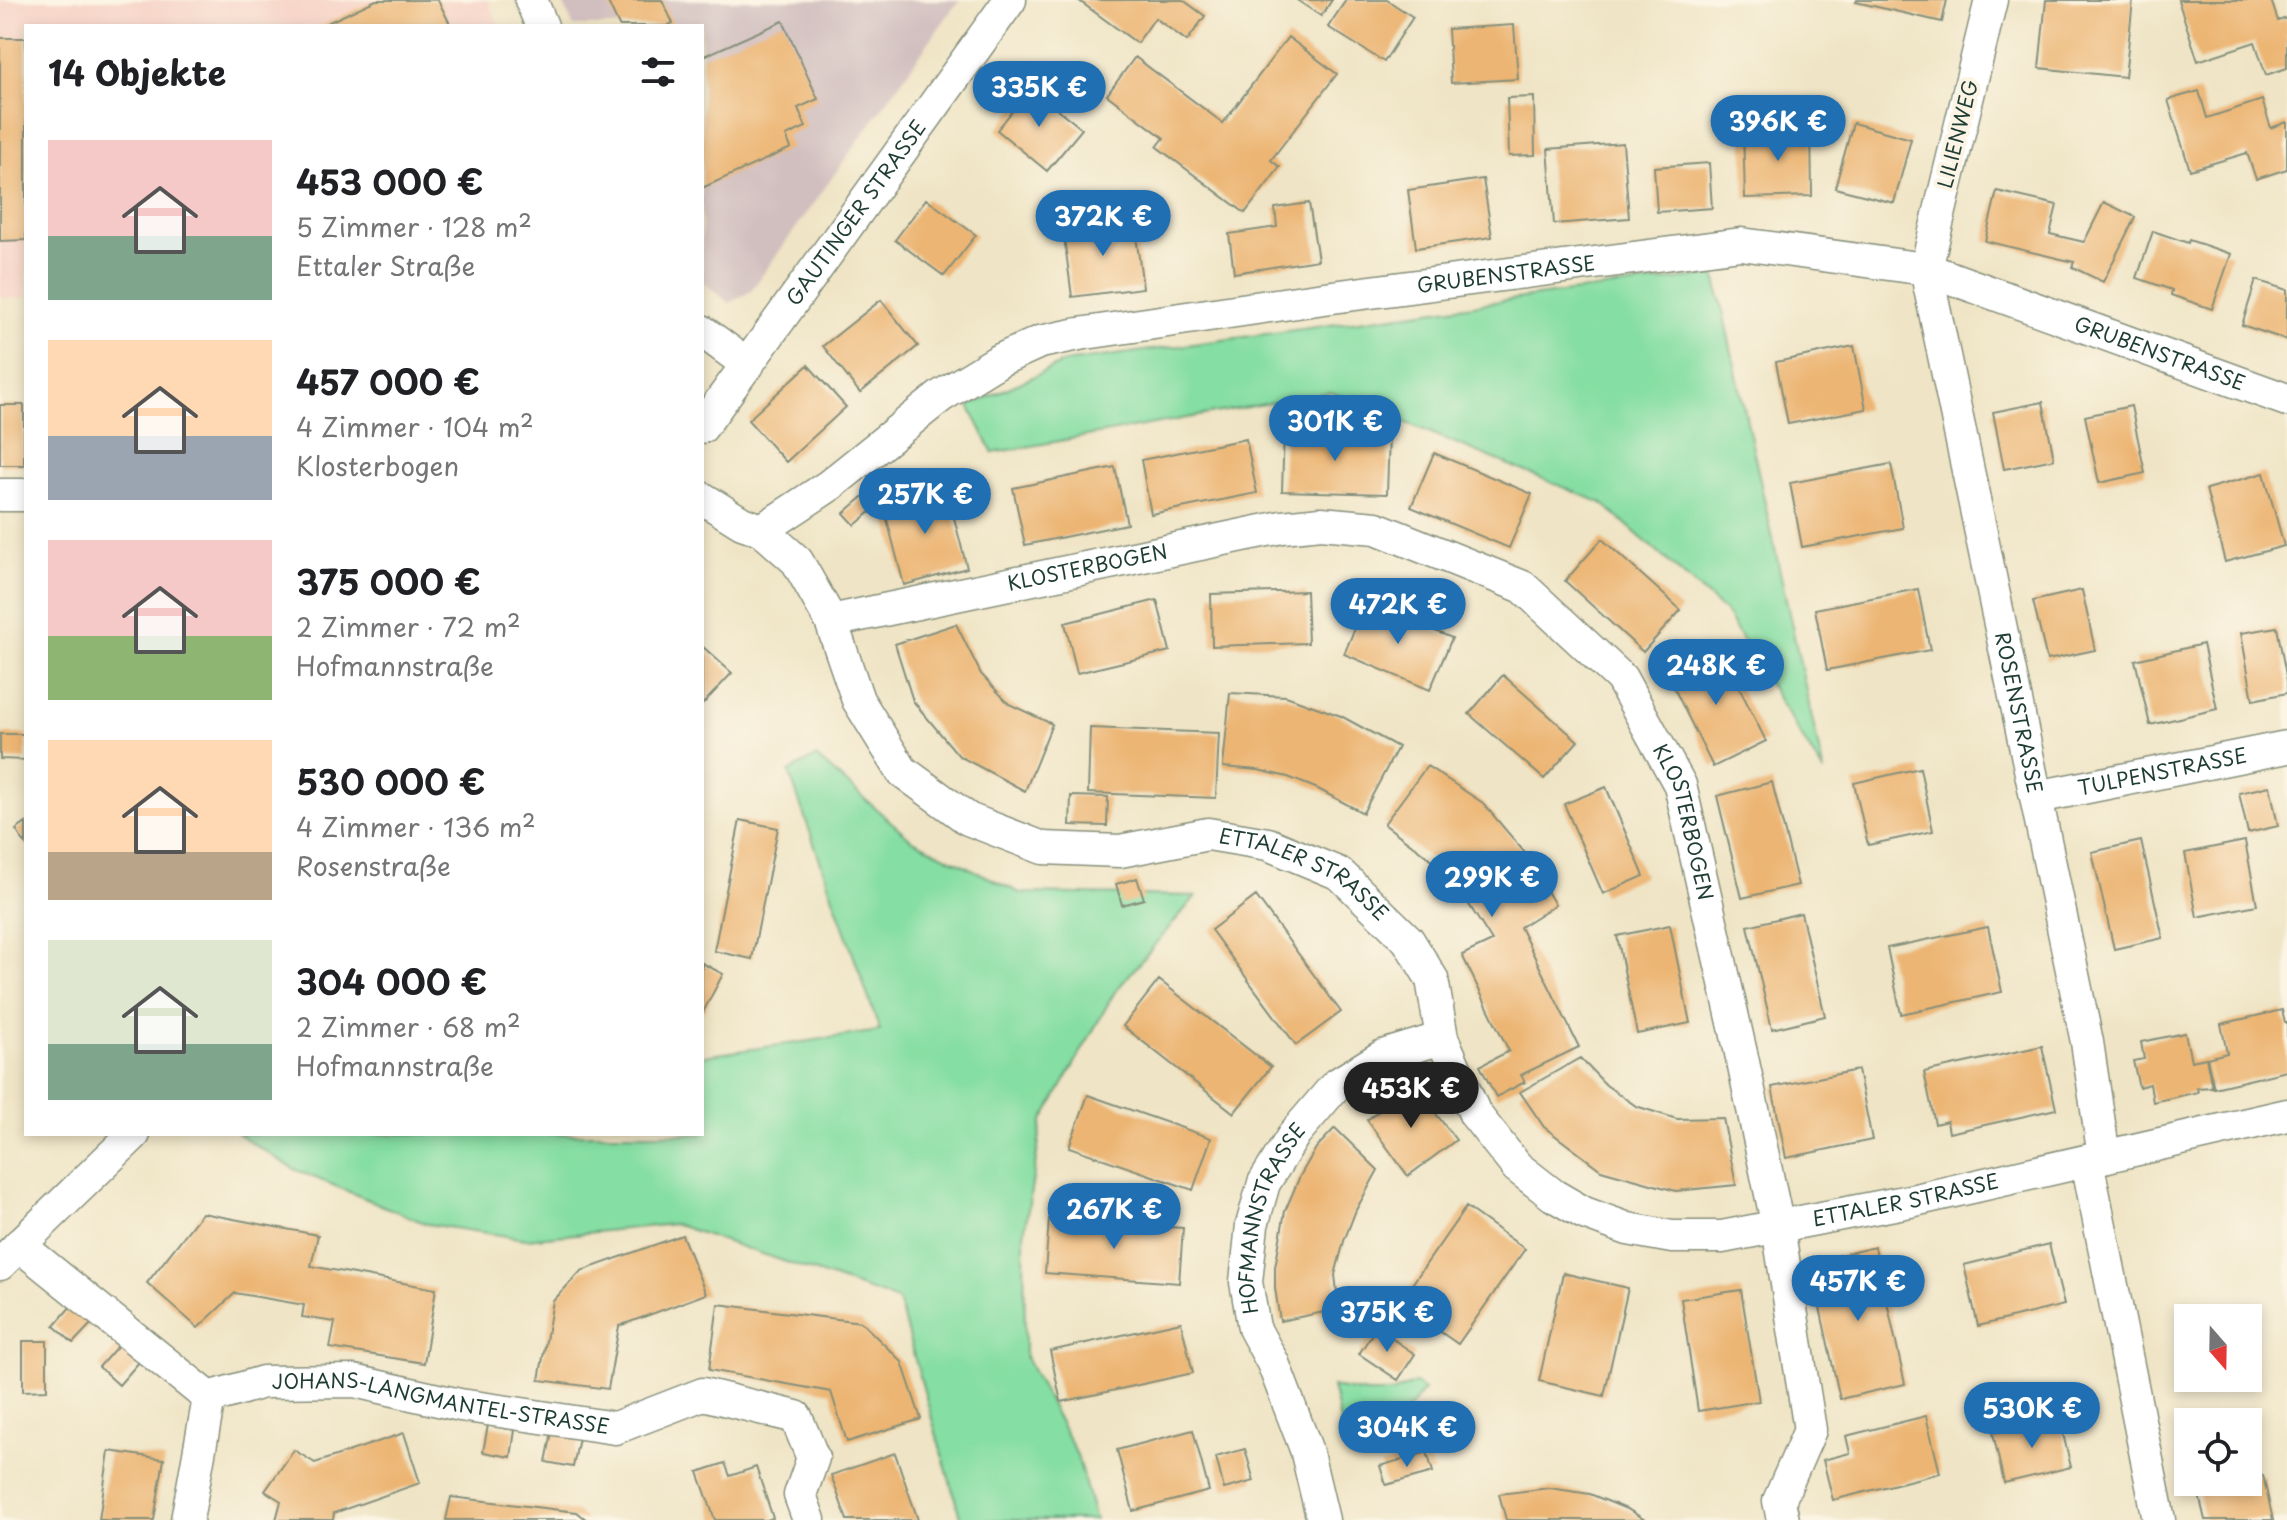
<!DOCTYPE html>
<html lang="de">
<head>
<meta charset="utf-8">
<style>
  :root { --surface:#fff; --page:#f2f2f2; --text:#202124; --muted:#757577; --accent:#1f6fb2 }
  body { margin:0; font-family:"Playpen Sans",sans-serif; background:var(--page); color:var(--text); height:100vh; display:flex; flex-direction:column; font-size:30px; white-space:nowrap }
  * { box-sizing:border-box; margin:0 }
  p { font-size:26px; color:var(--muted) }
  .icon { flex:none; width:44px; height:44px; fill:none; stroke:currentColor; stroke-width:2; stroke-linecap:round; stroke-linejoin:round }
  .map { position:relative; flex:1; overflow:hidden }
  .panel { position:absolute; left:24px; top:24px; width:680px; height:1112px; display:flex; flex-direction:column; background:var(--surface); border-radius:0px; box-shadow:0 4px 12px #0003 }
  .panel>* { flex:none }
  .needle { width:52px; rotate:160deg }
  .buttons { position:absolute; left:2174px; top:1304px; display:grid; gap:16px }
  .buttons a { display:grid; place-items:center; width:88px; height:88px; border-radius:0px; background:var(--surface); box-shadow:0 4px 12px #0003; font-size:40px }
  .price { position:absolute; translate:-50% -68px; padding:0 18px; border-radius:28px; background:var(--accent); color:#fff; font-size:26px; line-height:52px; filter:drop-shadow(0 2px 4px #0008) }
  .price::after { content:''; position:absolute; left:50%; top:48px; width:24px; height:18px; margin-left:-12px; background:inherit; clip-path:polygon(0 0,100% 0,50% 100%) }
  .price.active { background:#222; color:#fff }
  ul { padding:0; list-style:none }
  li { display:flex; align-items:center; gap:24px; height:200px; padding:0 24px }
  li span { display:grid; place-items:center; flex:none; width:224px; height:160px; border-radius:0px; color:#555 }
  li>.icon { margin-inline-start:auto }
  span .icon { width:96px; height:96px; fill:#fffc; stroke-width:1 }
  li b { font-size:34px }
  h2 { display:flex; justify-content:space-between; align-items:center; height:96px; padding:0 24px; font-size:34px }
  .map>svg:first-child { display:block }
</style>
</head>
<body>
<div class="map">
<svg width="2287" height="1520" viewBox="0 0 2287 1520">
  <rect width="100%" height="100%" fill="#fcf5e5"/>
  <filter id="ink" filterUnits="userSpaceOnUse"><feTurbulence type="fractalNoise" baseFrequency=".0125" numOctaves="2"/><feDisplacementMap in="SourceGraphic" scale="16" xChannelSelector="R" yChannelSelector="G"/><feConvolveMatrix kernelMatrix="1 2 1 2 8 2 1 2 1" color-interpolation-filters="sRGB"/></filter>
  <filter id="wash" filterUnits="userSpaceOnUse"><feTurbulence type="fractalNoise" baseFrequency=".006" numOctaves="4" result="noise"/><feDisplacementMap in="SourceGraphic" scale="32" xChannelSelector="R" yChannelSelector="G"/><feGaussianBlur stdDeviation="1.8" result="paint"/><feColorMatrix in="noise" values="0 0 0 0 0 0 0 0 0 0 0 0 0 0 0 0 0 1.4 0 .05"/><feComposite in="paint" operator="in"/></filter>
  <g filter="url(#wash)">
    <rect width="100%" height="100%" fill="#efe4c5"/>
    <path fill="#f6d1c5" d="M0 0H488L499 26H26V298H0Z"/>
    <path fill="#d1bfbf" d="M562 0H959L751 291 729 303 702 281V26H573Z"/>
    <path fill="#85dea3" stroke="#528e6c" stroke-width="2" d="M1715 275 1824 773 1725 612 1602 503 1331 392 993 453 969 406 1065 362 1544 295Z
      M816 757 911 839 1020 893 1196 896 1114 993 1042 1122 1024 1234 1025 1356 1077 1455 1095 1520H961L898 1300 674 1224 526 1239 427 1224 294 1169 238 1134H702V1056L880 1031 789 772Z
      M1415 1383 1424 1390 1406 1412 1378 1426 1343 1434 1332 1387 1366 1393H1392Z"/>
    <g id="blocks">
      <path fill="#ecb573" d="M376 0H438L451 26H321Z
        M607 0H662L673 23 667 26H619Z
        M1078 0H1183L1205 16 1187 41 1155 18 1137 43Z
        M1297 0H1332L1321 16Z
        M1346 0H1387L1413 17 1384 62 1328 27Z
        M1857 0H1947L1942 22 1856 2Z
        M2046 0H2133L2125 77 2039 68Z
        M2178 0H2271L2278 21 2287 18V68L2266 75 2255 42 2198 61Z
        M783 21 818 99 798 108 806 127 786 136 791 148 702 188V57Z
        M1514 25 1518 79 1451 83 1448 29Z
        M1288 37 1337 74 1271 160 1280 167 1245 213 1157 147 1164 138 1107 95 1135 57 1223 123Z
        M0 38H26V240L0 241Z
        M1031 88 1082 129 1047 171 997 130Z
        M2199 91 2207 118 2262 100 2271 128 2287 122V169L2256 179 2247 153 2190 170 2168 100Z
        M1534 97 1535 155 1509 156 1507 98Z
        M1853 123 1911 139 1894 203 1835 188Z
        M1811 128 1812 196 1745 198 1743 129Z
        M1623 143 1629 218 1554 224 1548 149Z
        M1709 163 1712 208 1657 212 1654 167Z
        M1483 179 1492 237 1416 248 1408 190Z
        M1997 191 2057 205 2050 234 2084 242 2104 202 2135 217 2103 282 2072 267 2074 262 1985 241Z
        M926 199 976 235 944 276 895 240Z
        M1309 203 1318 260 1234 273 1229 234 1277 227 1275 208Z
        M1134 220 1143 288 1072 297 1063 229Z
        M2153 231 2188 243 2189 240 2231 254 2212 309 2171 295 2172 290 2137 278Z
        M2256 280 2287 290V340L2242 325Z
        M881 300 918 346 860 393 823 346Z
        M1854 346 1866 409 1788 424 1776 362Z
        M808 365 846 407 786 462 748 420Z
        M2043 402 2054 459 2004 469 1993 412Z
        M0 405H24V465H0Z
        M2131 406 2145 473 2099 483 2085 416Z
        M1284 431 1389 435 1387 494 1282 491Z
        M1246 439 1257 493 1151 514 1141 460Z
        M1434 453 1532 494 1509 548 1411 507Z
        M1891 464 1903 528 1802 547 1790 483Z
        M1115 467 1127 524 1025 545 1013 488Z
        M2264 473 2284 546 2225 562 2206 489Z
        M946 487 967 568 904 585 883 504Z
        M869 492 880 504 855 525 844 513Z
        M1602 539 1681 610 1643 652 1565 581Z
        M1918 589 1930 650 1827 670 1815 609Z
        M2082 590 2095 650 2047 660 2033 601Z
        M1306 591 1308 643 1212 646 1211 594Z
        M1157 600 1170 651 1077 673 1065 623Z
        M1366 602 1452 638 1430 690 1344 654Z
        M956 624 981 674 1009 704 1052 724 1025 791 959 756 913 701 895 644Z
        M2277 627 2287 681V693L2253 700 2241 633Z
        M2203 644 2217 709 2150 725 2135 660Z
        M702 646 732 673 702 705Z
        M1719 647 1766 741 1713 767 1666 672Z
        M1503 675 1578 741 1544 779 1469 714Z
        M1230 693 1286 696 1341 716 1398 747 1363 813 1318 789 1288 777 1258 770 1223 767Z
        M1090 728 1219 733 1216 798 1088 793Z
        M0 734H26V760L0 759Z
        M1427 766 1483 803 1526 854 1555 905 1520 927 1579 1047 1521 1075 1525 1082 1496 1097 1480 1066 1509 1051 1462 955 1492 941 1463 895 1431 859 1384 824Z
        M1920 768 1933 831 1868 845 1854 783Z
        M1772 782 1798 885 1742 898 1717 796Z
        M2270 786 2278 826 2248 833 2239 793Z
        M1606 787 1644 876 1603 894 1564 804Z
        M1071 796 1108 797 1107 826 1070 825Z
        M740 820 778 828 752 959 714 951Z
        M26 823V845L16 830Z
        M2141 841 2163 938 2114 949 2092 852Z
        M2245 841 2257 905 2197 917 2185 853Z
        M1137 878 1144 899 1122 905 1116 884Z
        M1256 896 1341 1012 1296 1045 1211 930Z
        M1801 913 1825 1016 1772 1029 1748 926Z
        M1670 925 1690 1023 1637 1034 1617 936Z
        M1988 927 2002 992 1901 1014 1887 948Z
        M702 963 723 974 702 1014Z
        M1159 980 1271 1067 1234 1113 1123 1026Z
        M2282 1010 2285 1022H2287V1071L2214 1088 2207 1058 2227 1053 2221 1024Z
        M2185 1033 2191 1061 2206 1058 2212 1087 2197 1088 2198 1092 2153 1102 2150 1084 2139 1087 2133 1061 2144 1059 2141 1042Z
        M2042 1046 2056 1109 1949 1133 1947 1121 1935 1124 1924 1072Z
        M1580 1058 1606 1085 1636 1106 1677 1119 1723 1118 1736 1185 1676 1191 1601 1170 1544 1127 1520 1092Z
        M1858 1070 1872 1140 1786 1158 1772 1087Z
        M1414 1085 1456 1140 1408 1176 1367 1120Z
        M1088 1095 1211 1138 1193 1190 1069 1147Z
        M1335 1128 1378 1170 1356 1210 1344 1241 1335 1275 1339 1309 1280 1321 1275 1288V1267L1285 1211 1300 1176 1316 1148Z
        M1466 1207 1525 1249 1458 1344 1399 1303Z
        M202 1213 318 1235 311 1266 436 1289 424 1363 330 1348 335 1322 302 1317 304 1305 235 1293 198 1328 147 1283Z
        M1049 1219 1183 1228 1179 1283 1045 1273Z
        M682 1235 706 1294 619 1326 608 1389 539 1380 553 1301 581 1271Z
        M2049 1244 2064 1305 1978 1326 1964 1265Z
        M1875 1247 1905 1384 1840 1399 1810 1262Z
        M1563 1273 1628 1288 1604 1396 1539 1381Z
        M1741 1290 1759 1401 1698 1411 1681 1299Z
        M718 1304 861 1322 902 1362 921 1419 847 1442 831 1392 709 1370Z
        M71 1306 91 1324 73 1343 54 1326Z
        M1181 1322 1193 1373 1061 1402 1050 1351Z
        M1376 1328 1415 1354 1398 1380 1359 1354Z
        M23 1341H47V1390L23 1391Z
        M120 1343 140 1361 119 1385 99 1367Z
        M1926 1416 1940 1473 1833 1500 1823 1460 1850 1453 1846 1436Z
        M2059 1417 2071 1467 2004 1483 1993 1433Z
        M488 1425 515 1430 511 1457 483 1452Z
        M1193 1430 1209 1491 1133 1511 1117 1450Z
        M552 1432 579 1438 573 1467 546 1462Z
        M404 1433 420 1483 334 1513 333 1520H276L281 1501 265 1491 294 1450 315 1463Z
        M1245 1449 1254 1481 1224 1489 1216 1457Z
        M109 1451 164 1459 154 1520H99Z
        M1427 1452 1433 1472 1386 1485 1380 1466Z
        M895 1453 918 1520H847L831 1475Z
        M725 1463 730 1476 756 1467 773 1518 767 1520H715L698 1472Z
        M2263 1475 2273 1520H2205L2198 1491 2234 1482H2248V1479Z
        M1550 1488 1590 1494 1629 1510 1645 1520H1506L1499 1494Z
        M451 1497 577 1512 587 1520H446Z"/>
    </g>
  </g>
  <g filter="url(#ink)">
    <use href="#blocks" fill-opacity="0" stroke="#87907c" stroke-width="2"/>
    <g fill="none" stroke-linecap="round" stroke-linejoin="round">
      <g stroke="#87907c" stroke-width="35">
        <g id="minor">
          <path d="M531 0 542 26"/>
          <path id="s1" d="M1991 0 1926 269 2087 1042 2104 1157"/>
          <path d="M702 331 748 365"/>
          <path id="s2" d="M702 427 1010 0"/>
          <path d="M0 495H26"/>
          <path id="s3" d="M702 498 742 523 762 530 797 561 831 621 858 700 902 771 968 819 1043 848 1120 851 1208 834 1268 844 1340 874 1408 940 1432 979 1442 1038 1475 1114 1517 1167 1553 1195 1584 1213 1628 1229 1672 1237H1722L1915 1200 2287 1115"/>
          <path id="s4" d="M762 530 830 485 941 396 1000 360 1040 342 1079 334 1317 299 1741 244 1926 269 2287 400"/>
          <path id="s5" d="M831 621 1282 527 1321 523 1376 528 1523 587 1621 678 1680 785 1743 1062 1778 1227 1810 1430 1779 1501 1783 1520"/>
          <path id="s6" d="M2037 797 2287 747"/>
          <path d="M2087 1161 2159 1520"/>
          <path d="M19 1245 209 1398 187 1520"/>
          <path d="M0 1264 134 1134"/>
          <path id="s7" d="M209 1398 263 1382 354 1381 460 1405 615 1428 703 1394 796 1417 813 1458 800 1495 809 1520"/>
          <path id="s8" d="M1323 1520 1306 1449 1273 1363 1254 1328 1246 1282 1252 1225 1264 1183 1295 1133 1336 1085 1383 1056 1442 1038"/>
        </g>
      </g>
      <use href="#minor" stroke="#fff" stroke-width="32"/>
    </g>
  </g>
  <g text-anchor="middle" stroke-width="8" stroke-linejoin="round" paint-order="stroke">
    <g font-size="20" fill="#1f3d34" stroke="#fcf5e5">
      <text transform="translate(1958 134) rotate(-76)" y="7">LILIENWEG</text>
      <text dy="7" stroke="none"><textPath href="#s2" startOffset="264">GAUTINGER STRASSE</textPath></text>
      <text dy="7" stroke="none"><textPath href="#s4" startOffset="808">GRUBENSTRASSE</textPath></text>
      <text dy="7" stroke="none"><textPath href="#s4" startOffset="1480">GRUBENSTRASSE</textPath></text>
      <text dy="7" stroke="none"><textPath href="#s5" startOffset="262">KLOSTERBOGEN</textPath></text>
      <text dy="7" stroke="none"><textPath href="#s1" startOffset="730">ROSENSTRASSE</textPath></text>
      <text dy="7" stroke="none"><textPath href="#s6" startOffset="128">TULPENSTRASSE</textPath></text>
      <text dy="7" stroke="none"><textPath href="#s5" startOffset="1006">KLOSTERBOGEN</textPath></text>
      <text dy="7" stroke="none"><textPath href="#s3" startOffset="786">ETTALER STRASSE</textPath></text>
      <text dy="7" stroke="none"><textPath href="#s3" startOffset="1580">ETTALER STRASSE</textPath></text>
      <text dy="7" stroke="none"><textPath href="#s8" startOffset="320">HOFMANNSTRASSE</textPath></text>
      <text dy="7" stroke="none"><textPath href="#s7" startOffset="236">JOHANS-LANGMANTEL-STRASSE</textPath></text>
    </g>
  </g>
</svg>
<div class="buttons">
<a><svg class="needle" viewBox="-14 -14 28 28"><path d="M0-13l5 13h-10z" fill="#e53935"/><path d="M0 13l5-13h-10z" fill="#757577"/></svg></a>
<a><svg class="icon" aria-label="locate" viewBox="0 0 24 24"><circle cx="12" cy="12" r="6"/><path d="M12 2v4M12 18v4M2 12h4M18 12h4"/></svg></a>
</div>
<b class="price" style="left:1039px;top:129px">335K €</b>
<b class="price" style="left:1778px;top:163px">396K €</b>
<b class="price" style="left:1103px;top:258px">372K €</b>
<b class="price" style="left:1335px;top:463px">301K €</b>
<b class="price" style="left:925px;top:536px">257K €</b>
<b class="price" style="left:1398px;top:646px">472K €</b>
<b class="price" style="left:1716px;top:707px">248K €</b>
<b class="price" style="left:1492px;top:919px">299K €</b>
<b class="price active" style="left:1411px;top:1130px">453K €</b>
<b class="price" style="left:1114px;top:1251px">267K €</b>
<b class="price" style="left:1858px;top:1323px">457K €</b>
<b class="price" style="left:1387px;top:1354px">375K €</b>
<b class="price" style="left:2032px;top:1450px">530K €</b>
<b class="price" style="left:1407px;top:1469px">304K €</b>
<section class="panel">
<h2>14 Objekte<svg class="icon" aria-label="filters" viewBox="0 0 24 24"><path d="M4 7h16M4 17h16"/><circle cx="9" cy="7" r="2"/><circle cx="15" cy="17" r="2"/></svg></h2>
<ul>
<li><span style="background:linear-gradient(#f6c9c9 60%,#7fa58c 0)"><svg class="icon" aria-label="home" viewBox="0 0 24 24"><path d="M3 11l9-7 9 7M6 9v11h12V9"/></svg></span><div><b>453 000 €</b><p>5 Zimmer · 128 m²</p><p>Ettaler Straße</p></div></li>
<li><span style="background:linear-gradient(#ffd9b3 60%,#9aa5b1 0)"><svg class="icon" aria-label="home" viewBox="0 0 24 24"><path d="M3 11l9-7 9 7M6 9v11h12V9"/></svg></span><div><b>457 000 €</b><p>4 Zimmer · 104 m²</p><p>Klosterbogen</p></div></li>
<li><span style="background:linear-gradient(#f6c9c9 60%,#8fb573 0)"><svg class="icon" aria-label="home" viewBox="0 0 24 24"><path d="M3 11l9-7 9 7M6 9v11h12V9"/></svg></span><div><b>375 000 €</b><p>2 Zimmer · 72 m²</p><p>Hofmannstraße</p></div></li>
<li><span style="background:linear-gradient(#ffd9b3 70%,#b9a48a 0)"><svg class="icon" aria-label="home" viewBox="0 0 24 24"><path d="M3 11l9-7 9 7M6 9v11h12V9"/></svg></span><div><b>530 000 €</b><p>4 Zimmer · 136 m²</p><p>Rosenstraße</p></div></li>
<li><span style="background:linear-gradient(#dfe7d0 65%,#7fa58c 0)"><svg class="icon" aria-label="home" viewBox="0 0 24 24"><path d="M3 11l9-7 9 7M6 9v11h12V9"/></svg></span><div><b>304 000 €</b><p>2 Zimmer · 68 m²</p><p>Hofmannstraße</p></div></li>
</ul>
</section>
</div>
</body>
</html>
